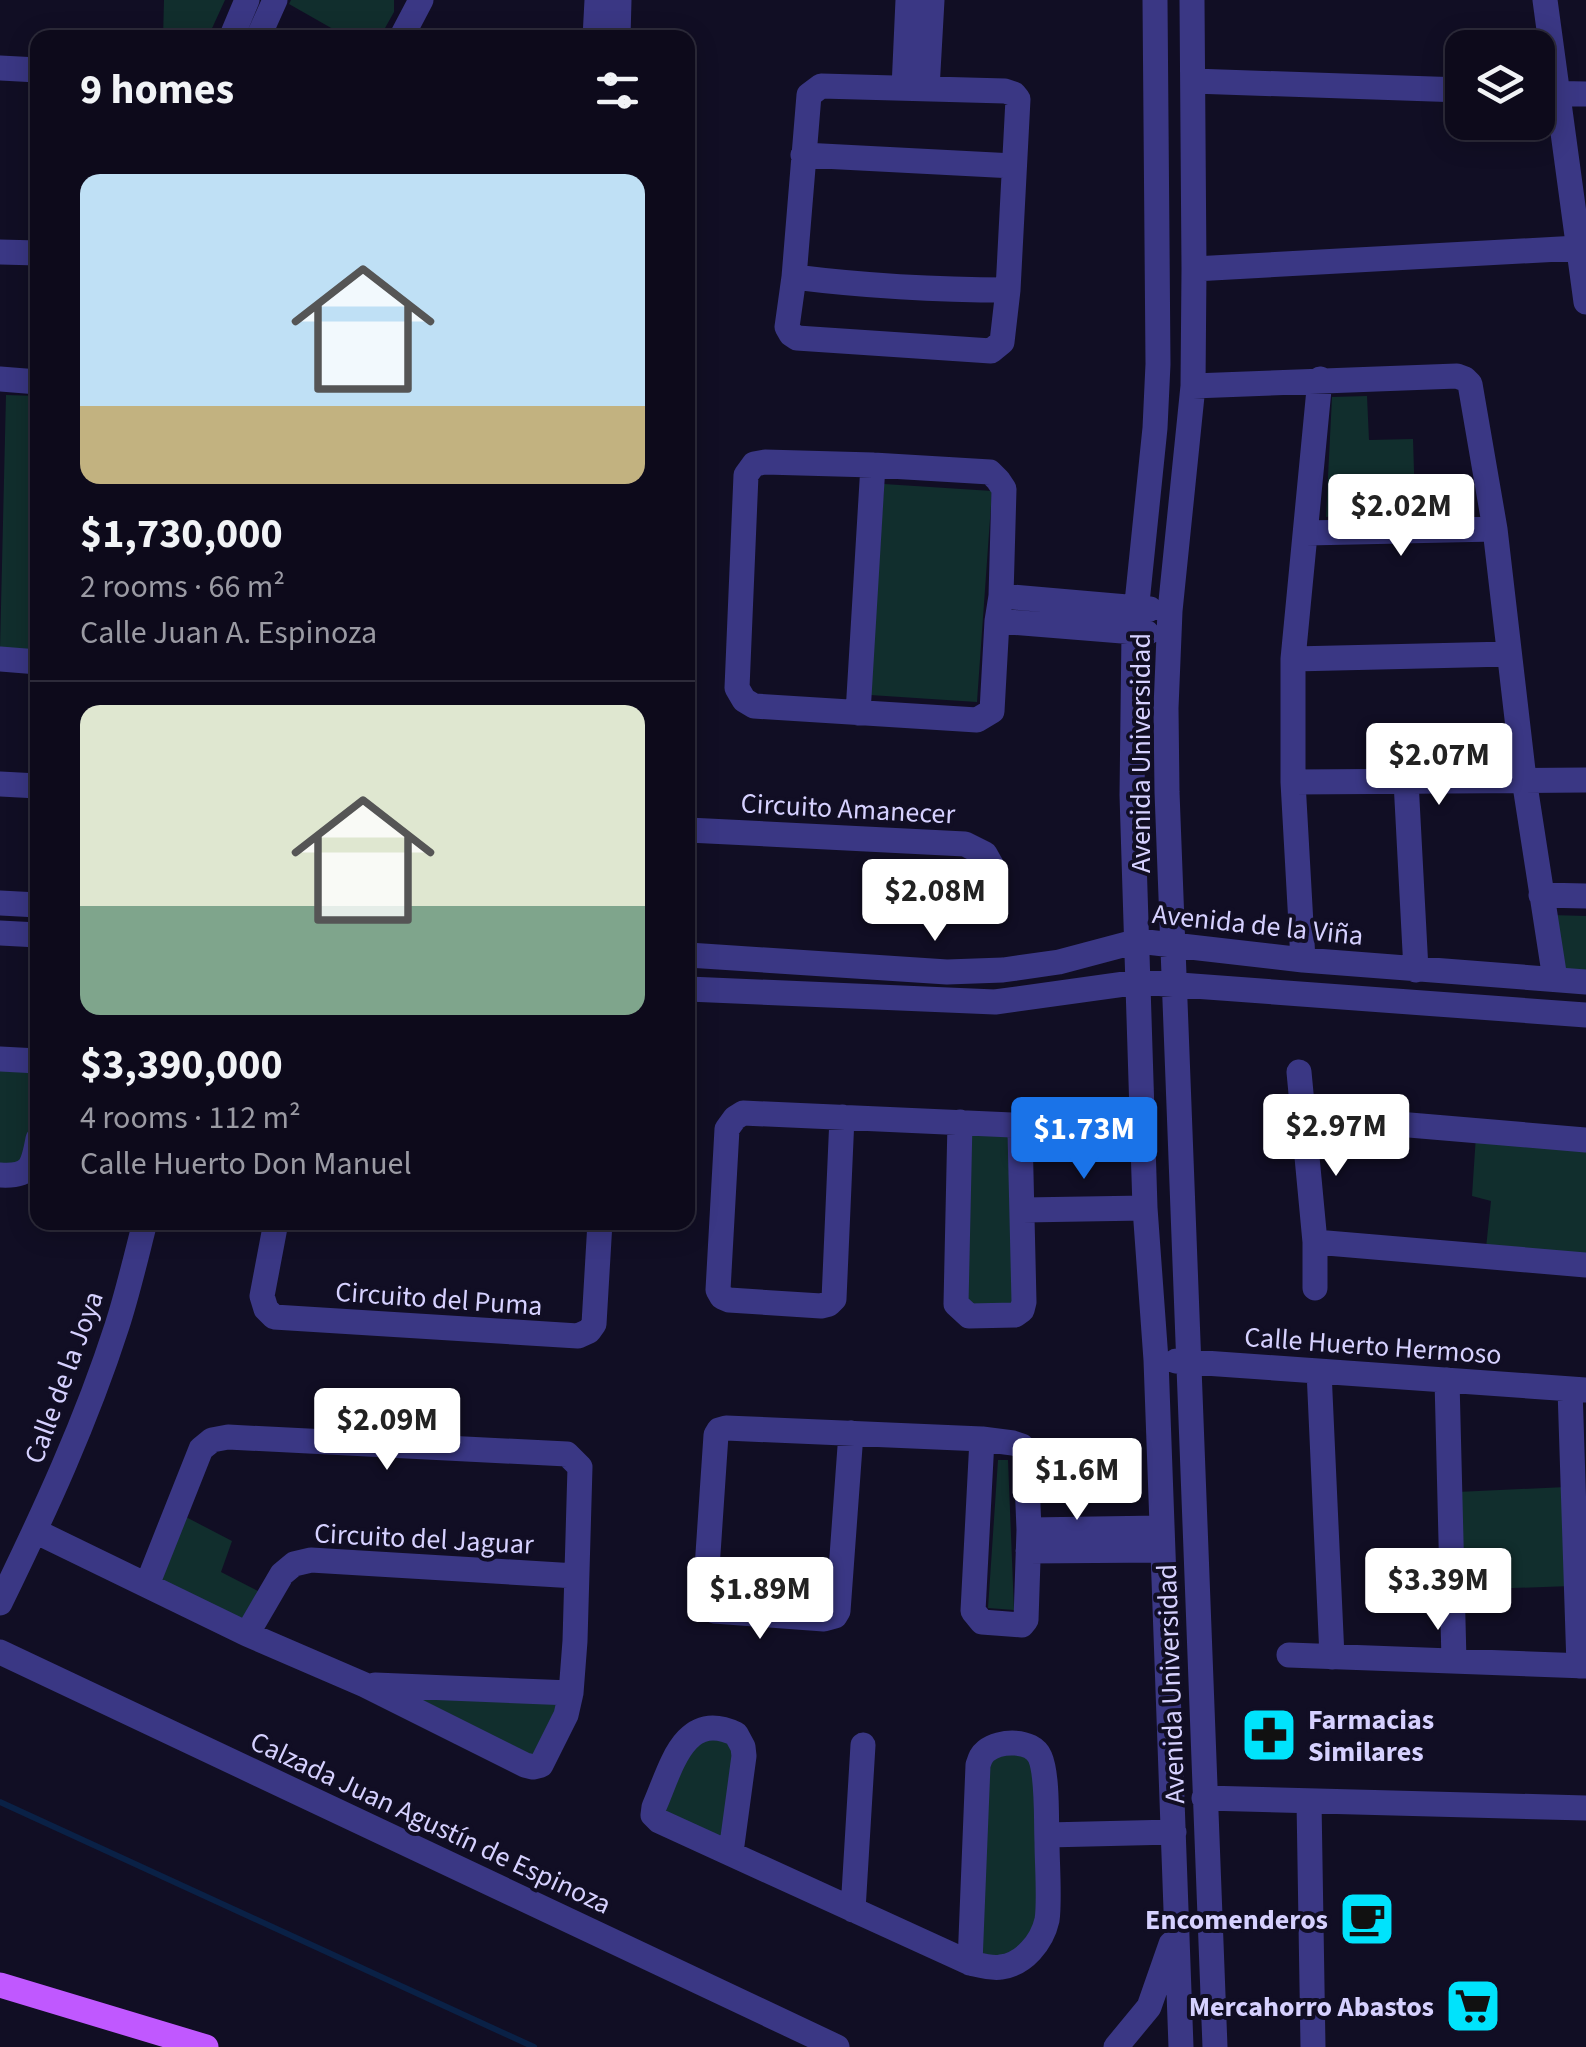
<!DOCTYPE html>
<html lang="en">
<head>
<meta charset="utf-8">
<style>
  :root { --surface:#0d0a1b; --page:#161324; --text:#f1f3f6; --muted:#9a9aa3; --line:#2d2b3a; --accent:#1a73e8 }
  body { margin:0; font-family:"Source Sans 3",sans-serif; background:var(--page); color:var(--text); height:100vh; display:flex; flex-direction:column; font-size:38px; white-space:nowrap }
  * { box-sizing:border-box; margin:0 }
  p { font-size:32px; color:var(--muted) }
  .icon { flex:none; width:55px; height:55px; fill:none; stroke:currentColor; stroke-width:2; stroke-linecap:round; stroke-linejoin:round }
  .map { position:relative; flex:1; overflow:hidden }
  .sheet { position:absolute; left:30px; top:30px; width:665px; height:1200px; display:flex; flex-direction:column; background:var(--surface); border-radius:20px; box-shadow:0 5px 25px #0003,0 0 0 2px var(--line) }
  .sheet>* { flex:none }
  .controls { position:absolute; left:1445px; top:30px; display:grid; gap:20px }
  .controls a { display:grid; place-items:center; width:110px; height:110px; border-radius:20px; background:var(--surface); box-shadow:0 5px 25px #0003,0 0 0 2px var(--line); font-size:50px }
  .price { position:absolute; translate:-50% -85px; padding:0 22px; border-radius:10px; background:#fff; color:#222; font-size:32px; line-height:65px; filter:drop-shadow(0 2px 5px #0008) }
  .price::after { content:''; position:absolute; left:50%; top:60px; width:30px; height:22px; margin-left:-15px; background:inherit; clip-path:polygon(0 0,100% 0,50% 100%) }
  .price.on { background:var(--accent); color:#fff }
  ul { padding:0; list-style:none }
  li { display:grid; align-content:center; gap:20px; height:530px; padding:0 50px }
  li+li { border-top:2px solid var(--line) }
  li span { display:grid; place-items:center; height:310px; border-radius:20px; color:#555 }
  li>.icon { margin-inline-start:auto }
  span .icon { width:180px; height:180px; fill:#fffc; stroke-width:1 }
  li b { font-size:42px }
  h2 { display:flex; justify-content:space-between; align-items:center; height:120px; padding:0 50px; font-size:42px }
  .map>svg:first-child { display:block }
</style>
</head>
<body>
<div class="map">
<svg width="1586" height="2047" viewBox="0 0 1586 2047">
  <rect width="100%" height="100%" fill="#110e24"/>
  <path fill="#112e2d" d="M164 0H225L208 37 163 38Z
    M291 0H394V12L380 37H347L289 4Z
    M6 395 37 396V651L0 649Z
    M1367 396 1369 440 1413 439 1415 504 1326 517 1332 397Z
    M884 484 992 491 977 702 870 695Z
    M1551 915 1586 916V971L1559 969Z
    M0 1062 37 1064V1109L27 1163 0 1172Z
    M964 1125 1012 1128 1017 1304 968 1311Z
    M1476 1135 1586 1147V1257L1486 1248 1491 1201 1472 1196Z
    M998 1460H1008L1014 1610 988 1608Z
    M1566 1487 1571 1586 1460 1590 1457 1492Z
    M184 1516 232 1541 221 1572 264 1594 247 1628 150 1586Z
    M382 1689 567 1697 535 1760Z
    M709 1730 742 1752 725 1845 657 1815 693 1739Z
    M990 1753 1034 1755 1043 1919 1024 1954 975 1959Z"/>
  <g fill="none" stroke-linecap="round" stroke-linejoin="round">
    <path stroke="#0a2146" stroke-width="6" d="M0 1802 534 2047"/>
    <path stroke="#3a3784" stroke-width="25" d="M1155 0 1158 364 1155 428 1134 632 1132 795 1145 1208 1156 1360 1181 2047
      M1192 0 1194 269 1193 386 1170 611 1166 708 1167 792 1215 2047
      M1545 0 1586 302
      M231 38 247 0
      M258 38 275 0
      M401 38 421 0
      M595 38 597 0
      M618 38 619 0
      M0 68 38 70
      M1193 81 1462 90
      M821 86 1005 91 1014 94 1018 99 1008 290 1002 342 991 351 797 338 791 334 787 327 794 277 809 95Z
      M904 88 908 0
      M927 89 932 0
      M1538 93 1586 94
      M803 155 1014 166
      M0 252 38 253
      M1194 269 1578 248
      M794 277C866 286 936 290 1008 290
      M0 379 38 382
      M1193 386 1457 376 1465 379 1470 384 1495 529 1524 779 1555 979
      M765 462 873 465 990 472 998 480 1004 489 1001 596 997 621 992 711 977 720 754 706 744 700 737 688 746 475 754 464Z
      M1306 533 1495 529
      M1001 596 1150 609
      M997 621 1147 633
      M0 659 38 662
      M1293 659 1509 654
      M858 713 873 465
      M1406 781 1416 970
      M1293 782 1586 780
      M0 784 38 786
      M688 830 965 844 985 854 994 870
      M1541 895 1586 896
      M0 903 38 905
      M0 933 38 935
      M688 955 947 972 1003 970 1059 962 1138 941 1303 960 1586 982
      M1303 960 1293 782V659L1320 379
      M688 989 995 1002 1139 982 1586 1015
      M0 1059 38 1061
      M1299 1072 1315 1242V1288
      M1303 1116 1586 1140
      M842 1117 834 1299 829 1304 821 1306 729 1300 722 1297 718 1290 727 1129 735 1118 743 1113 1012 1125 1020 1132 1024 1302 1022 1310 1015 1315 969 1316 956 1304 960 1122
      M0 1175C31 1177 33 1166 38 1139
      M1023 1210 1145 1208
      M276 1222 262 1296 266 1309 274 1317 578 1336 589 1331 594 1324 600 1222
      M1315 1242 1586 1265
      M1176 1361 1586 1390
      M1319 1371 1332 1657
      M1447 1380 1454 1661
      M1570 1389 1579 1666
      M851 1433 838 1611 835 1616 824 1619 714 1611 705 1598 716 1435 719 1430 726 1428 982 1439 1013 1443 1022 1446 1026 1454 1029 1530 1026 1620 1022 1625 982 1622 973 1611 982 1439
      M1029 1530 1161 1528
      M35 1531 247 1634 365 1685 525 1765 533 1767 541 1765 566 1715 571 1693 575 1641 580 1467 567 1454 228 1437 212 1440 201 1449 147 1585
      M1028 1551 1162 1550
      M0 1603C44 1513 86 1422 117 1326 128 1292 136 1257 145 1222
      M247 1634 282 1574 294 1564 311 1560 576 1576
      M0 1652 837 2047
      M1289 1655 1586 1666
      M375 1685 571 1693
      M1204 1798 1586 1808
      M1309 1801 1313 2047
      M1047 1835 1174 1832
      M731 1852 744 1756 743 1747 736 1734C683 1709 671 1769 654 1807L653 1815 659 1821 970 1963C979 1965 992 1969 1001 1967 1024 1964 1042 1942 1047 1920 1050 1901 1047 1863 1047 1842 1046 1822 1048 1775 1040 1757 1032 1739 1000 1740 986 1751 981 1755 980 1759 978 1765L970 1963
      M853 1910 863 1745
      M1116 2047 1149 2007 1171 1944"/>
    <path stroke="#c058ff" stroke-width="25" d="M0 1985 206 2047"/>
  </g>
  <defs>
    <g id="pharmacy-square" transform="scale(2.875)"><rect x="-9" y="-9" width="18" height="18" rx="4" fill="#00e3fc" stroke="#110e24"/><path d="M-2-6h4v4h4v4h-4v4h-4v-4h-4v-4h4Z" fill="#111"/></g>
    <g id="cafe-square" transform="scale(2.875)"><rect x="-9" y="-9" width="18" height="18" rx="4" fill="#00e3fc" stroke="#110e24"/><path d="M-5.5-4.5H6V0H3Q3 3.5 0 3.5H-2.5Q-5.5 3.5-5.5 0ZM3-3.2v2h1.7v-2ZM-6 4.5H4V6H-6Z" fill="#111"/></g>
    <g id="supermarket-square" transform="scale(2.875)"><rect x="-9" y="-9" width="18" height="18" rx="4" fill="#00e3fc" stroke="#110e24"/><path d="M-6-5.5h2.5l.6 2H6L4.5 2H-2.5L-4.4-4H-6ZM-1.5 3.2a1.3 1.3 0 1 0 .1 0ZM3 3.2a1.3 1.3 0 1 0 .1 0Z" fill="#111"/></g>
  </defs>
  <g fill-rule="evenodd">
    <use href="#pharmacy-square" x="1269" y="1735"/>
    <use href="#cafe-square" x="1367" y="1919"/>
    <use href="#supermarket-square" x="1473" y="2006"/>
  </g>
  <g text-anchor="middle" stroke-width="8" stroke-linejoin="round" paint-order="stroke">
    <g font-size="28" fill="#d6d1ff" stroke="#110e24">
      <text transform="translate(1140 753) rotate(-90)" y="10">Avenida Universidad</text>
      <text transform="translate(848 808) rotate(3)" y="10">Circuito Amanecer</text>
      <text transform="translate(1258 924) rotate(6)" y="10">Avenida de la Viña</text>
      <text transform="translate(439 1298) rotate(4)" y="10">Circuito del Puma</text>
      <text transform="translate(1373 1345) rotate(4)" y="10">Calle Huerto Hermoso</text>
      <text transform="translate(63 1377) rotate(-70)" y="10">Calle de la Joya</text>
      <text transform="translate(424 1538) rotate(3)" y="10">Circuito del Jaguar</text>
      <text transform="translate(1170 1684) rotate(-92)" y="10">Avenida Universidad</text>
      <text transform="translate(431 1822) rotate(25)" y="10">Calzada Juan Agustín de Espinoza</text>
    </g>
    <g font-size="28" font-weight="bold" fill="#d6d1ff" stroke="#110e24" text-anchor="end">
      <text x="1308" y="1729" text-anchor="start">Farmacias<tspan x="1308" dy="32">Similares</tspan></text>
      <text x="1328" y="1929">Encomenderos</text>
      <text x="1434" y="2016">Mercahorro Abastos</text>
    </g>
  </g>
</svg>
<div class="controls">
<a><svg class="icon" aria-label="layers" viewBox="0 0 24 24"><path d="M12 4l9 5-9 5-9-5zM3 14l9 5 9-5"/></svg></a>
</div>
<b class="price" style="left:1401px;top:559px">$2.02M</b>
<b class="price" style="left:1439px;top:808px">$2.07M</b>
<b class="price" style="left:935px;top:944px">$2.08M</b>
<b class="price" style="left:1336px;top:1179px">$2.97M</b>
<b class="price on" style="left:1084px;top:1182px">$1.73M</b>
<b class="price" style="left:387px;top:1473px">$2.09M</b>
<b class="price" style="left:1077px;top:1523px">$1.6M</b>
<b class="price" style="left:1438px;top:1633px">$3.39M</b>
<b class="price" style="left:760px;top:1642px">$1.89M</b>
<section class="sheet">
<h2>9 homes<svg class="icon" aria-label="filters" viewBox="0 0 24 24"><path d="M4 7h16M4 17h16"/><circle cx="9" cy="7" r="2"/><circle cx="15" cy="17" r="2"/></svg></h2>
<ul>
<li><span style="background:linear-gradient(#bfe0f5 75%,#c2b280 0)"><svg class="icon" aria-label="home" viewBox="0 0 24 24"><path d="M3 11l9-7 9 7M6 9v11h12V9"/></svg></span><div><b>$1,730,000</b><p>2 rooms · 66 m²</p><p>Calle Juan A. Espinoza</p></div></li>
<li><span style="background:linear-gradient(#dfe7d0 65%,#7fa58c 0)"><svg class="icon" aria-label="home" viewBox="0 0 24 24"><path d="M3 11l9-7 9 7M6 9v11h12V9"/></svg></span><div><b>$3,390,000</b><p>4 rooms · 112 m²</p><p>Calle Huerto Don Manuel</p></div></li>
</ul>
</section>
</div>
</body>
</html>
